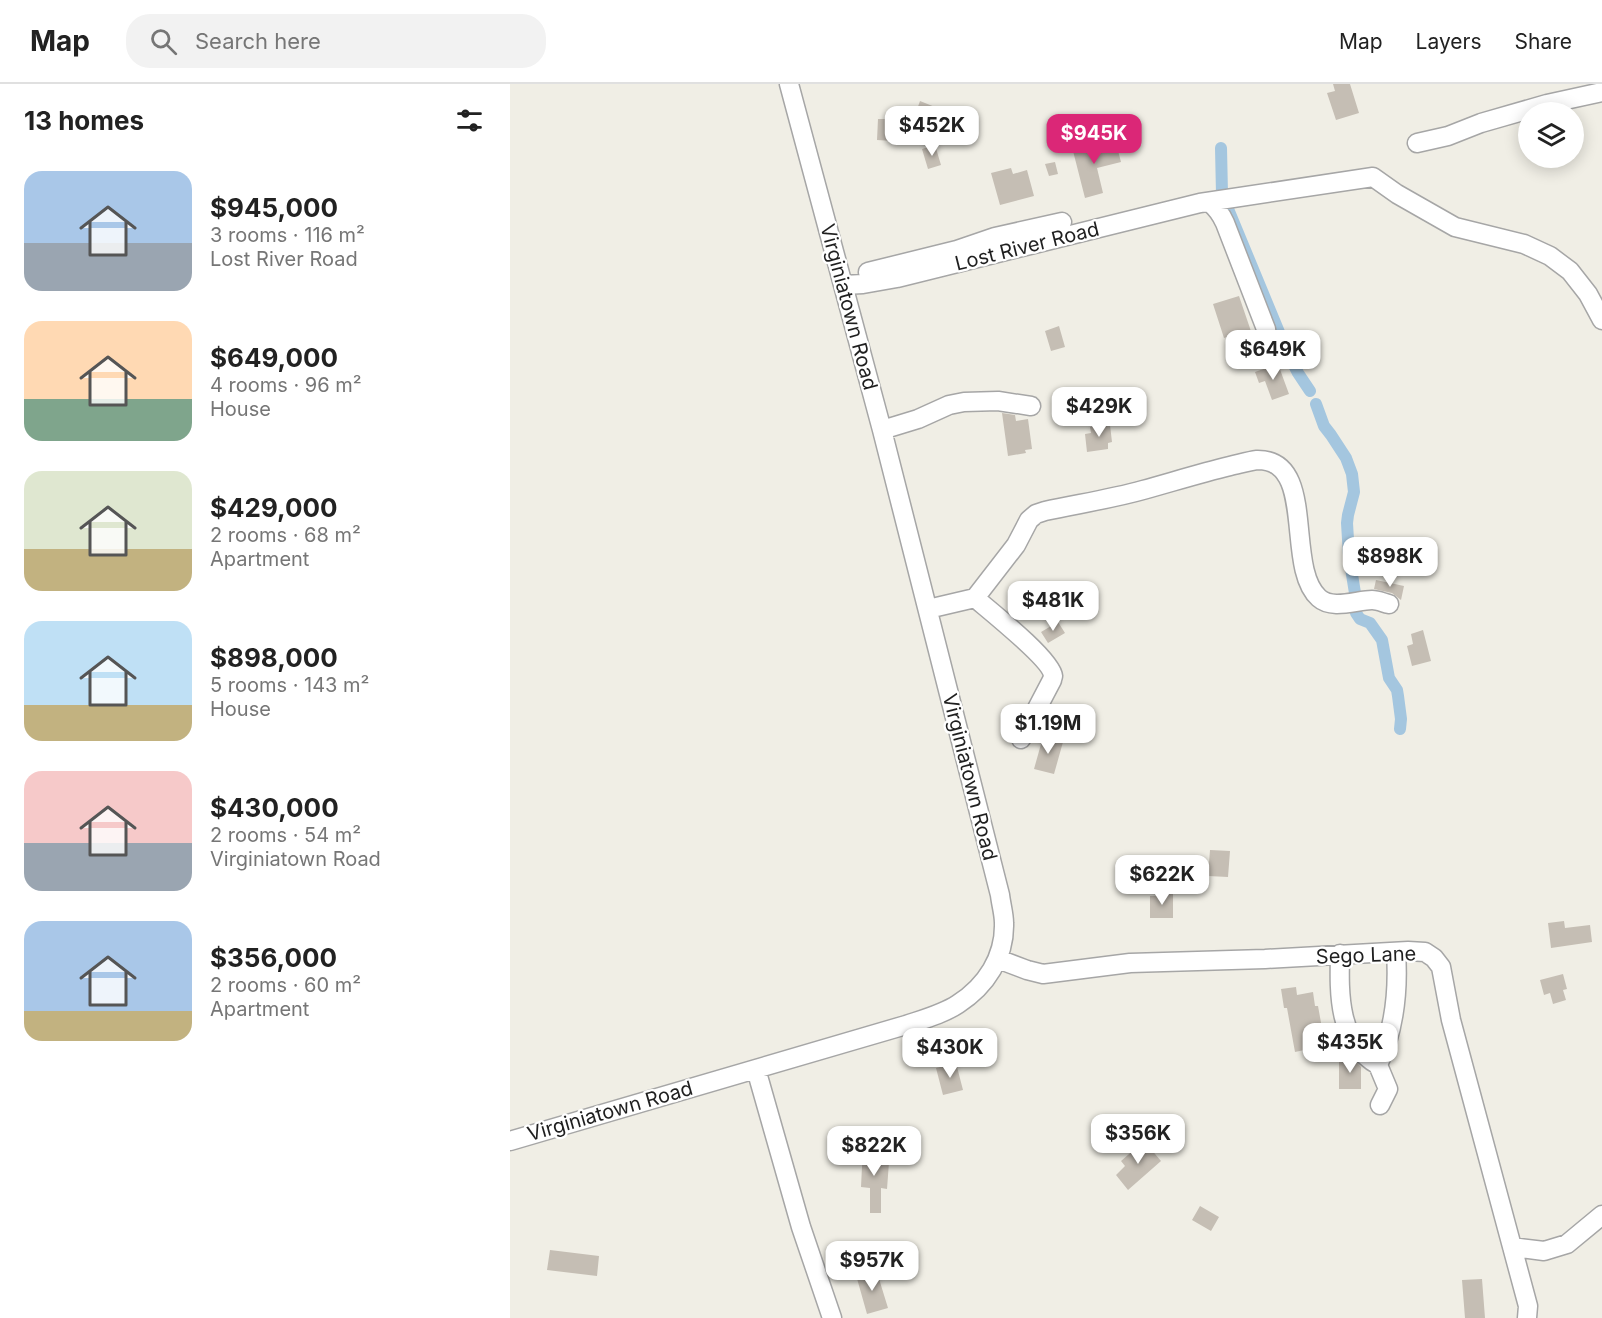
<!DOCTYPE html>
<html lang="en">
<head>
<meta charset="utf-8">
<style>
  :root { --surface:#fff; --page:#f2f2f2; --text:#222; --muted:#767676; --line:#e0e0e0; --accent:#db2777 }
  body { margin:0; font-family:Inter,sans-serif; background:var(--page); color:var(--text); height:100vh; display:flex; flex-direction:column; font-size:22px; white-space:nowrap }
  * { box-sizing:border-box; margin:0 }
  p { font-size:20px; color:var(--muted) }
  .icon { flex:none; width:33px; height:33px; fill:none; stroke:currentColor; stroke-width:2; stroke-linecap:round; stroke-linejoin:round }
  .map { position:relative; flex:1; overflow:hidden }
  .side { display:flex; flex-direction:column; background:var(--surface); width:510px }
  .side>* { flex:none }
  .fabs { position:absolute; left:1008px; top:18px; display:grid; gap:12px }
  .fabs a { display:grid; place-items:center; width:66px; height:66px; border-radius:50%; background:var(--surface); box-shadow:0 3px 15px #0003; font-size:30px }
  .price { position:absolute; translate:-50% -51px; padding:0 14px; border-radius:12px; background:#fff; color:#222; font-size:20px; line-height:39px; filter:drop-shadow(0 2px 3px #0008) }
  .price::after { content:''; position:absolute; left:50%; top:36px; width:18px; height:14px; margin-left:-9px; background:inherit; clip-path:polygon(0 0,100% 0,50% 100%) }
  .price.selected { background:var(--accent); color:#fff }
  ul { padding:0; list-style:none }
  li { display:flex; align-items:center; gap:18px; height:150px; padding:0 24px }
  li span { display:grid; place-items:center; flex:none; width:168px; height:120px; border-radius:18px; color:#555 }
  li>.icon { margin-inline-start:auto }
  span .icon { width:72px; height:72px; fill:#fffc; stroke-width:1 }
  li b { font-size:26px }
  h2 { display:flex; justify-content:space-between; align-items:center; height:72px; padding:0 24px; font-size:26px }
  header { display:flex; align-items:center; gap:36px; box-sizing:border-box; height:84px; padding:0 30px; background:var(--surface); border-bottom:2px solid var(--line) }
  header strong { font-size:28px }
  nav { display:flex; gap:33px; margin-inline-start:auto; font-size:21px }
  .search { width:420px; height:54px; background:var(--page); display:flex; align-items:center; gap:15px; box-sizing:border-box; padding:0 21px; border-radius:24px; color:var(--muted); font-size:22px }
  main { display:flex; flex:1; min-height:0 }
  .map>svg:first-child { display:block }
</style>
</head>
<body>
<header>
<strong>Map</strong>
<div class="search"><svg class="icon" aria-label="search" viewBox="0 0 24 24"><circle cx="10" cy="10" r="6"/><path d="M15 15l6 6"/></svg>Search here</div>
<nav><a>Map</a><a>Layers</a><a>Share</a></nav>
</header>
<main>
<section class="side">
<h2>13 homes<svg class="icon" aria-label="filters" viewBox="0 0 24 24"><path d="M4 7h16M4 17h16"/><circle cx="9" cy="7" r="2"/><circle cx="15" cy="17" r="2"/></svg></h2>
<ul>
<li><span style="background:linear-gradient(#a9c7e8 60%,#9aa5b1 0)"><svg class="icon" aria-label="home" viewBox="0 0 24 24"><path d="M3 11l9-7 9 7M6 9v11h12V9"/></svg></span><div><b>$945,000</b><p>3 rooms · 116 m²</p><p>Lost River Road</p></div></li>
<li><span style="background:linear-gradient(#ffd9b3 65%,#7fa58c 0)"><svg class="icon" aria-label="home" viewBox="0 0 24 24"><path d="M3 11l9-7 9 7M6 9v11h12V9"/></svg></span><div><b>$649,000</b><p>4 rooms · 96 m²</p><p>House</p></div></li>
<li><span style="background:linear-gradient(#dfe7d0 65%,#c2b280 0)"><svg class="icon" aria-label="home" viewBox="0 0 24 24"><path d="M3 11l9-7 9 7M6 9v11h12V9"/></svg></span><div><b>$429,000</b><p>2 rooms · 68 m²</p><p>Apartment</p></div></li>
<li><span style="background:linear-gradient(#bfe0f5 70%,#c2b280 0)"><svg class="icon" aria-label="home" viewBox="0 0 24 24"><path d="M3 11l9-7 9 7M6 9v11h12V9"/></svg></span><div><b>$898,000</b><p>5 rooms · 143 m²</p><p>House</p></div></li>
<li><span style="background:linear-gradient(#f6c9c9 60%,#9aa5b1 0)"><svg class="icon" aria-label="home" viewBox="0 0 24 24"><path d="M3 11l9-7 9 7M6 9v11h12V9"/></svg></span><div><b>$430,000</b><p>2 rooms · 54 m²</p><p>Virginiatown Road</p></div></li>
<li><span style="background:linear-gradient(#a9c7e8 75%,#c2b280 0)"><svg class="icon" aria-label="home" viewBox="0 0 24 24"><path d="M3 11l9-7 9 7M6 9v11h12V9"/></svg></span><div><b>$356,000</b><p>2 rooms · 60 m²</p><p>Apartment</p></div></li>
</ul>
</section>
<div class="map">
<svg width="1092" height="1234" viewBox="0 0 1092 1234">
  <rect width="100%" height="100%" fill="#f0eee5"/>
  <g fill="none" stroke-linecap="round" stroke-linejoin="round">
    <path stroke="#a4c6df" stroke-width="12" d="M711 64 712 110
      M716 120 776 265 788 289 800 307
      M806 320 814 342 821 351 836 374 842 390 844 408 838 431 837 439 839 472 845 509 846 529 850 535 860 539 872 556 879 594 887 606 888 612 891 635 890 645"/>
  </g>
  <path fill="#c5beb4" d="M823 0H840L849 29 826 36 817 9 825 7Z
    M410 17 430 25 424 39 405 31Z
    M368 35H384L383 57 367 56Z
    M580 58 582 65 606 59 611 78 587 84 593 109 575 114 562 63Z
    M425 61 431 81 418 85 412 65Z
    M545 78 548 90 539 92 535 80Z
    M501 84 503 90 517 86 524 112 490 121 481 89Z
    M729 212 745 259 721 267 717 253 714 254 703 220Z
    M549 242 555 263 541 267 535 247Z
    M768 280 779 310 762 316 755 297 749 299 745 288Z
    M492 329 505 331 506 337 518 335 522 365 515 366 516 369 498 372Z
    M600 341 602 358 598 359V365L577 368 575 350 581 349 580 343Z
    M866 496 894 502 891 516 882 509 864 505Z
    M548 538 555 549 538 559 531 548Z
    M913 546 921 577 902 582 897 562 903 560 901 550Z
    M533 653 553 658 544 690 524 685Z
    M700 766 720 767 718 793 698 792Z
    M648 808H663V834H640V812H648Z
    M1054 837 1055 844 1080 841 1082 858 1041 864 1038 839Z
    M1053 890 1057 905 1053 906 1056 916 1043 920 1040 909 1034 911 1030 896Z
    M786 903 787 911 803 908 805 922H808L812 944 797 946 817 968 808 976 799 965 785 968 777 924H774L771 905Z
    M843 974 851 983V1005H829V975Z
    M446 979 453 1006 433 1011 426 984Z
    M634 1057 651 1077 618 1106 606 1091 615 1082 611 1077Z
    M353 1063 369 1064 368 1078H379L377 1105 371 1104V1129H360V1104L351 1103Z
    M690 1122 709 1133 701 1147 682 1136Z
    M40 1166 89 1172 87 1192 37 1186Z
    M366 1185 378 1224 357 1230 346 1191Z
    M972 1195 975 1234H955L952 1196Z"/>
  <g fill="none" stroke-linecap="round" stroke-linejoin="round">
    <g stroke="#a6a6a6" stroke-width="21">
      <path id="minor" d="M907 59 938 52 971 39 1037 20 1092 8
        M699 118C707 124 711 130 715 139L756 245 757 253 756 260
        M358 188 447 166 485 153 552 138
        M334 201 353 200 387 194 690 119 863 93 887 110 945 143 1014 160 1040 172 1060 187 1078 210 1092 236
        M372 346 408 335 439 321 454 318 488 317 521 322
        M465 514C479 526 542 576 543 592 543 593 542 595 542 596L511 655
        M418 525 465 514 506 461 519 436 526 430 535 427C567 420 601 415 633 406 662 398 691 389 720 382 729 380 739 377 747 376 808 375 774 483 809 514 822 526 847 516 862 516 868 516 874 519 879 520
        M830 870C829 911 828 958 868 981
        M488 875 517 886 533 890 620 879 755 875 898 867 915 868 924 874 931 883 941 936 1018 1222 1017 1234
        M246 985 291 1143 322 1234
        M870 1021 878 1005 868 981C871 973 875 966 877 958 886 929 888 898 886 868
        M0 1057 396 941C414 935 433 930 448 920 476 902 495 873 494 839 494 830 491 820 490 811L372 346 279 0
        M1002 1163 1034 1167 1057 1160 1092 1131"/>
    </g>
    <use href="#minor" stroke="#fff" stroke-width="18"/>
  </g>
  <g text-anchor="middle" stroke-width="4.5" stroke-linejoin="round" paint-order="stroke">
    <g font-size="20" fill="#1f1f1f" stroke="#fff">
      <text transform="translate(517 162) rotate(-14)" y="7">Lost River Road</text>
      <text transform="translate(339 223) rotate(75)" y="7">Virginiatown Road</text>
      <text transform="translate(460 693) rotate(76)" y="7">Virginiatown Road</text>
      <text transform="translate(856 871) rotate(-2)" y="7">Sego Lane</text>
      <text transform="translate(100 1027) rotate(-16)" y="7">Virginiatown Road</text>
    </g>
  </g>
</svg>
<div class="fabs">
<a><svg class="icon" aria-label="layers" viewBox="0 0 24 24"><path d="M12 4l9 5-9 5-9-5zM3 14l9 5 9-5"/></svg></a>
</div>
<b class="price" style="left:422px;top:73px">$452K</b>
<b class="price selected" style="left:584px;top:81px">$945K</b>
<b class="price" style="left:763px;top:297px">$649K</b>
<b class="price" style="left:589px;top:354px">$429K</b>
<b class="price" style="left:880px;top:504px">$898K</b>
<b class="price" style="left:543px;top:548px">$481K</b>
<b class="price" style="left:538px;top:671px">$1.19M</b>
<b class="price" style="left:652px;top:822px">$622K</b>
<b class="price" style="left:840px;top:990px">$435K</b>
<b class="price" style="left:440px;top:995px">$430K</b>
<b class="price" style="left:628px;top:1081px">$356K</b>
<b class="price" style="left:364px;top:1093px">$822K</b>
<b class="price" style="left:362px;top:1208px">$957K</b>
</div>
</main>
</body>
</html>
